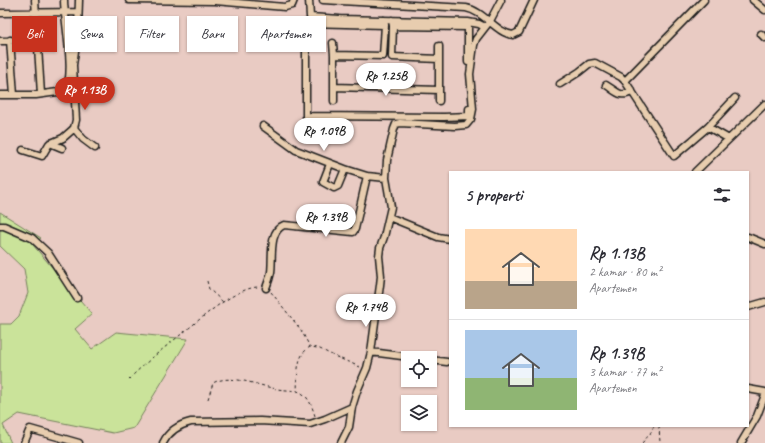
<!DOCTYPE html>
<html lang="id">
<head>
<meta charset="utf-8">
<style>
  :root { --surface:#fff; --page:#f7f7f7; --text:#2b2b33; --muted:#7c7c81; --line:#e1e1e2; --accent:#c8321e }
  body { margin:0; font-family:Caveat,sans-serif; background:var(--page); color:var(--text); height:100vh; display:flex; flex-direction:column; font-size:15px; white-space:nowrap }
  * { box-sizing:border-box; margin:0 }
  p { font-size:13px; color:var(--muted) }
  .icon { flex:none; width:22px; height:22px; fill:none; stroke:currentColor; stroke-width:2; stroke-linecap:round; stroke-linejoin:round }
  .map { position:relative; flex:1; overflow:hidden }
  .sheet { position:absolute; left:449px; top:171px; width:300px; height:256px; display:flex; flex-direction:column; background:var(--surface); border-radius:0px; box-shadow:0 1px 3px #0004 }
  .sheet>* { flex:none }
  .hud { position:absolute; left:12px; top:16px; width:377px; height:36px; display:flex; gap:8px }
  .tools { position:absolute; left:401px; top:351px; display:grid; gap:8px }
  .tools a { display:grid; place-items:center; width:36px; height:36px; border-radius:0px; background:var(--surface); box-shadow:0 1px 3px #0004; font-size:20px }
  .price { position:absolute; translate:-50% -34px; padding:0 9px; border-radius:14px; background:#fff; color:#222; font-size:13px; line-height:26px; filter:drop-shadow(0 1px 2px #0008) }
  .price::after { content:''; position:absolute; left:50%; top:24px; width:12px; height:9px; margin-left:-6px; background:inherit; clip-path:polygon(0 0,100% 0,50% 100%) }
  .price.selected { background:var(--accent); color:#fff }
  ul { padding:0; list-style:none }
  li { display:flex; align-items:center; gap:12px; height:100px; padding:0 16px }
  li+li { border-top:1px solid var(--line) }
  li span { display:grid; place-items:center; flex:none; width:112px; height:80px; border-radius:0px; color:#555 }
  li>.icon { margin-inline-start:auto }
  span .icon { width:48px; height:48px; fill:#fffc; stroke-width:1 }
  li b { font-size:17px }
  h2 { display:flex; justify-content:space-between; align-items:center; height:48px; padding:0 16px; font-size:17px }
  .pill { padding:0 14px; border-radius:0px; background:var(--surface); box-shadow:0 1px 3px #0004; font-size:14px; line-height:36px }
  .pill.selected { background:var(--accent); color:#fff }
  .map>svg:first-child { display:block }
</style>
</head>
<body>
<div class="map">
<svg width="765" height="443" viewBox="0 0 765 443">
  <rect width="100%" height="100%" fill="#e9cbc3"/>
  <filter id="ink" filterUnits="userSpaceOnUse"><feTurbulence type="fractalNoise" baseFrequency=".025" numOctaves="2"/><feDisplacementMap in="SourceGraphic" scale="8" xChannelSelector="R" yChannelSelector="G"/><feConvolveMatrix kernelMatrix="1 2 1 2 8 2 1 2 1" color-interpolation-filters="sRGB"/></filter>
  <g filter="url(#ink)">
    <path fill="#cae39a" stroke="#73805b" d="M0 212 41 238 33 245 92 314 75 329 92 349 116 332 188 339 134 428 113 433 19 414 3 425 11 443H0V324H11L19 316 28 293 24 269 0 246Z"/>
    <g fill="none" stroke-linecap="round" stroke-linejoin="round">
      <g stroke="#1c1c1c" stroke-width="9">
        <path id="minor" d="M35 0 41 94
          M129 0 215 1 285 7 292 5 294 0
          M309 0 310 17 340 19 468 22 479 24 485 27
          M323 0 466 8C484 11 496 33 513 35L519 32 534 0
          M753 0 765 10
          M0 13 78 12
          M384 20 385 25 306 23V116L444 117 469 116V109
          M392 20 393 26 468 27V62
          M393 26 392 57 439 59V101
          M761 34 765 38
          M10 40 14 95
          M0 41 36 39
          M333 43 334 55
          M439 46V59
          M625 81 704 0
          M560 84 579 72 589 64 595 63 621 77 625 81 674 156 708 127 729 139
          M606 85C616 91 621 99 632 91
          M334 87 439 90
          M0 95H36L65 91C76 75 64 21 64 0
          M334 101V55L383 56 385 25
          M263 126 296 150 345 169 367 176 386 178
          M708 127 735 98
          M74 128 83 139 95 148
          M50 143 62 148
          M23 150 42 156 49 144 63 138 71 131 74 128 76 120 73 65 78 30 79 0
          M330 164 323 182 334 188 338 186 345 169
          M695 172 765 104
          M389 217 438 237 450 239
          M0 226H4L32 238 48 253 77 298
          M748 237 765 244
          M266 288C268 283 270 277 271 272 273 259 268 231 284 225L353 232 355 229 367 176
          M748 307 765 302
          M371 352 417 358
          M430 360 447 362
          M748 389 765 392
          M24 443 30 429 79 443
          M163 443C169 431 178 425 191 422L260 421 310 424 325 419 352 407
          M341 443 349 427 352 407 357 391 367 368 371 352 380 285 381 276 379 256 380 248 384 237 391 207 386 178 387 160 394 129 396 124 400 123 455 126 466 125 471 119 473 109 470 74 474 45 476 39 490 21 501 0
          M741 443 757 416 765 395"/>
      </g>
      <path stroke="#1c1c1c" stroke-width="1" stroke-dasharray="3 3" stroke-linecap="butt" d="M207 281 209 289 223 302
        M271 292 301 330 310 347
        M129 379C148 360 168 345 189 328 205 315 239 286 260 287
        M208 399 213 383C230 373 259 386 277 389 283 390 290 390 296 391
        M315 416C312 406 308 394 297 391 298 376 295 356 310 347L318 348 334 356 360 367
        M659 426 660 443
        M642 443 650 434 654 426"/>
      <use href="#minor" stroke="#e8cdaf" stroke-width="6"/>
    </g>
  </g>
</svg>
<div class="tools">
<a><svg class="icon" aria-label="locate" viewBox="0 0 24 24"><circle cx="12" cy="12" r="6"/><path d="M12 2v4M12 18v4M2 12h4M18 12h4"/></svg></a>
<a><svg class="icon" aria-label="layers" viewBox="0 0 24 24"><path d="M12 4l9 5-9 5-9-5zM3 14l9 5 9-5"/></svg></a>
</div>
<b class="price" style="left:386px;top:97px">Rp 1.25B</b>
<b class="price selected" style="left:85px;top:111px">Rp 1.13B</b>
<b class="price" style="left:324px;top:152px">Rp 1.09B</b>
<b class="price" style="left:326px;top:238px">Rp 1.39B</b>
<b class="price" style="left:366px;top:328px">Rp 1.74B</b>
<div class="hud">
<a class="pill selected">Beli</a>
<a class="pill">Sewa</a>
<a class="pill">Filter</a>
<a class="pill">Baru</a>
<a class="pill">Apartemen</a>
</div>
<section class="sheet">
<h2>5 properti<svg class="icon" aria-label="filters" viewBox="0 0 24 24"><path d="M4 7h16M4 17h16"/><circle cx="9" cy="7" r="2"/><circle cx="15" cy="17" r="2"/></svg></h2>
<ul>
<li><span style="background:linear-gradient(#ffd9b3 65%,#b9a48a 0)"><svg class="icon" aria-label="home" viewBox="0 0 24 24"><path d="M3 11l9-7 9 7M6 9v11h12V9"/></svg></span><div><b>Rp 1.13B</b><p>2 kamar · 80 m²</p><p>Apartemen</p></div></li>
<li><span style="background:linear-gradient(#a9c7e8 60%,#8fb573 0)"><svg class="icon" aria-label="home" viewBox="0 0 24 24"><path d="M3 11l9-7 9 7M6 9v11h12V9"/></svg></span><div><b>Rp 1.39B</b><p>3 kamar · 77 m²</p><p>Apartemen</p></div></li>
</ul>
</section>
</div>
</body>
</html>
